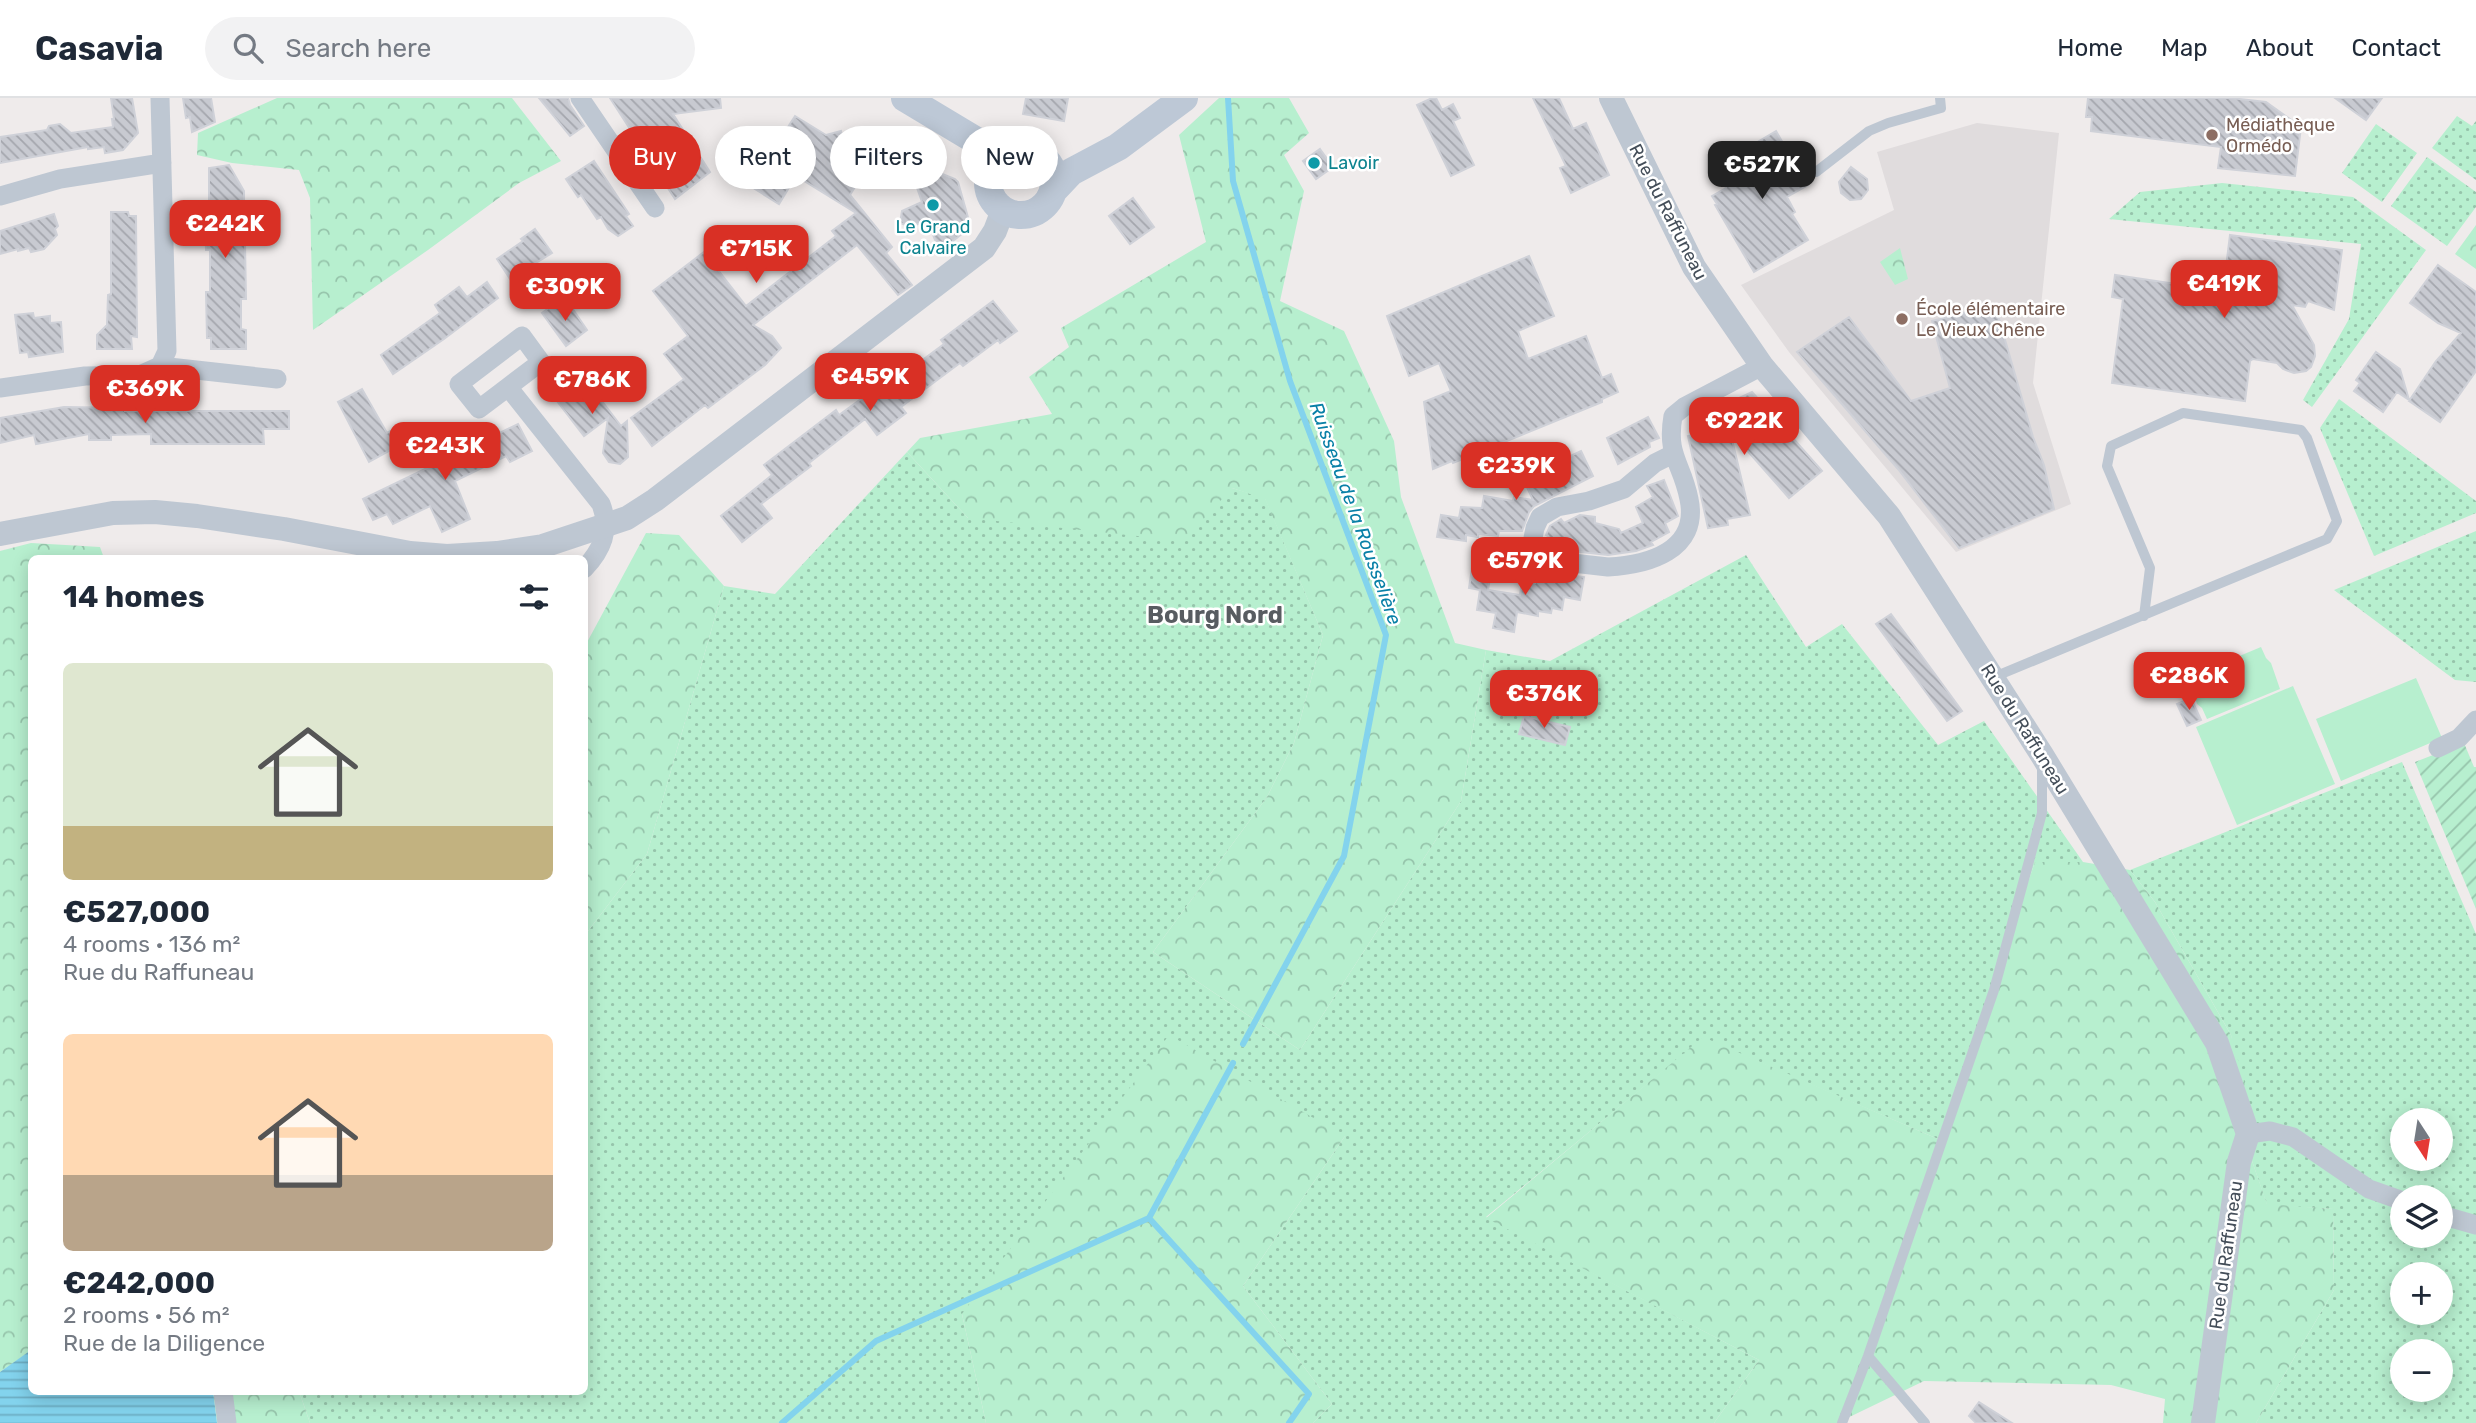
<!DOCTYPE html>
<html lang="en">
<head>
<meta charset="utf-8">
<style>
  :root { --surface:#fff; --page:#f2f2f3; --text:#1f2937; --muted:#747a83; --line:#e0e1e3; --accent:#d93025 }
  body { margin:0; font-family:Rubik,sans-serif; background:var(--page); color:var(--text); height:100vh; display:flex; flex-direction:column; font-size:26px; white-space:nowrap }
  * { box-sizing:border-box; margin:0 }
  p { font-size:23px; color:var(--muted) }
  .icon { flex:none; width:38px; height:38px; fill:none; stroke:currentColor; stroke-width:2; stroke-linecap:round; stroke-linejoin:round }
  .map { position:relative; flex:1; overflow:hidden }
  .side { position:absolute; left:28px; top:457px; width:560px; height:840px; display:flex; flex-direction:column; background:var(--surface); border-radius:10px; box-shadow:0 4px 18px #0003 }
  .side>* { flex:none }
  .guide { position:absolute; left:609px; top:28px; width:665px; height:63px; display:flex; gap:14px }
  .needle { width:46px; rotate:168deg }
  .tools { position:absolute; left:2390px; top:1010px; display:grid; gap:14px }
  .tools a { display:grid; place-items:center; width:63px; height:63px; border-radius:50%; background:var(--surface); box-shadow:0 4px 18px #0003; font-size:35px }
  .price { position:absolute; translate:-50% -60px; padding:0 16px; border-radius:14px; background:var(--accent); color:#fff; font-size:23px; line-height:46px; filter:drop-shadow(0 2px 4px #0008) }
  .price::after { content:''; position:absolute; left:50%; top:42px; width:21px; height:16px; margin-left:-10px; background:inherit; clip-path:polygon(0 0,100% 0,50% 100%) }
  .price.current { background:#222; color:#fff }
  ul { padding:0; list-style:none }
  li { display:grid; align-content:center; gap:14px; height:371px; padding:0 35px }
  li span { display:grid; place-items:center; height:217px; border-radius:10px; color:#555 }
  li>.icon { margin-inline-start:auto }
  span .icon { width:126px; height:126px; fill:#fffc; stroke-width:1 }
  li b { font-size:30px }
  h2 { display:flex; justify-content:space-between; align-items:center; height:84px; padding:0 35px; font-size:30px }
  .chip { padding:0 24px; border-radius:32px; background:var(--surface); box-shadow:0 4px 18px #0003; font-size:24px; line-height:63px }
  .chip.current { background:var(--accent); color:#fff }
  header { display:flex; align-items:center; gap:42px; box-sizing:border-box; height:98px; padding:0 35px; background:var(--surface); border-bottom:2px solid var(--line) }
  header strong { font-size:33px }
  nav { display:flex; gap:38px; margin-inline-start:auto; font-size:24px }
  .search { width:490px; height:63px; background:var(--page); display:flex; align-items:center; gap:18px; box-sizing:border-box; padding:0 24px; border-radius:38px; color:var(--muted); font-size:26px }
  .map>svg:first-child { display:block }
</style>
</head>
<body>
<header>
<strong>Casavia</strong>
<div class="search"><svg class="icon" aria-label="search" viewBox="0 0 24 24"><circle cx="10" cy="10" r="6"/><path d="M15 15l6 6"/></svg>Search here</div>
<nav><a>Home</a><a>Map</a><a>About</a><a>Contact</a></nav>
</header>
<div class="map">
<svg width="2476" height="1325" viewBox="0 0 2476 1325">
  <defs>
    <pattern id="grass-dots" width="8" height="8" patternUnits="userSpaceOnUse" patternTransform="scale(1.75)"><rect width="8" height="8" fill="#b7efcf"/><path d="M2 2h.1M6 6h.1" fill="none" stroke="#96c4ab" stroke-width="1.8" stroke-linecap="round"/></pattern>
    <pattern id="forest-crowns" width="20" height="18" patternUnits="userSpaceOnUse" patternTransform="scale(1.75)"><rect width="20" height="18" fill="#b7efcf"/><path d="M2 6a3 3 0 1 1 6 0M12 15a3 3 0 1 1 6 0" fill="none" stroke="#96c4ab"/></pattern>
    <pattern id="garden-furrows" width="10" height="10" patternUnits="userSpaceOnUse" patternTransform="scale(1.75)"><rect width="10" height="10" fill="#b7efcf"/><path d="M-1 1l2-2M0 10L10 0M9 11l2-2" fill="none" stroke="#96c4ab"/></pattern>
    <pattern id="water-rules" width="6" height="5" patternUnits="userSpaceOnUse" patternTransform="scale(1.75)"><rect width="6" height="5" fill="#83d3ed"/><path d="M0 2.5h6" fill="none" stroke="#6dadc3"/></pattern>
    <pattern id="building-back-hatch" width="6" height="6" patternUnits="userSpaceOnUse" patternTransform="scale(1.75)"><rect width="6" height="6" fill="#c8cad1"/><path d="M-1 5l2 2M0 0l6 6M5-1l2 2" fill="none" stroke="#a4a6ad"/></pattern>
  </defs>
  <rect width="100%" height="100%" fill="#efebeb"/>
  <path fill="#e0dcdd" d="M1977 25 2059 35 2033 285 2071 406 1956 454 1789 254 1741 187 1894 112 1877 54Z"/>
  <path fill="url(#grass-dots)" fill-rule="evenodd" d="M2457 18 2472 28 2476 23V82L2432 50Z
    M2376 26 2417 55 2382 104 2342 75Z
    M2427 59 2476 94V109L2447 148 2391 108Z
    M2222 85 2353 99 2426 152 2312 309 2303 302 2349 221 2361 146 2109 121 2140 94Z
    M2339 301 2476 403V415L2374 458 2320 330Z
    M907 354 968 420 1232 390 1265 400 1323 537 1294 645 1267 699 1153 854 1300 952 1461 703 1486 552 1550 563 1746 457 1806 549 1842 526 1938 647 1984 623 2083 764H2035L1938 1041 1703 940 1486 1119 1759 1262 1714 1325H1313L1332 1306 1243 1188 1345 1038 962 1216 986 1325H310L299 1293H584L585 837 647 756 724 488 775 496Z
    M2476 433V584L2455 582 2334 492Z
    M2402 664 2476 836V1325H2256L2334 1192 2333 1111 2267 1107 2251 1060 2231 937 2155 804 2130 772ZM2403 1022H2441V1060H2403ZM2403 1099H2441V1138H2403ZM2403 1176H2441V1214H2403ZM2403 1253H2441V1292H2403Z"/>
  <path fill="url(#forest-crowns)" d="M277 0H512L561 63 519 85 428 152 313 232 310 100 299 72 232 65 197 57 198 35Z
    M1219 0H1289L1309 35 1284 57 1304 93 1280 203 1344 233 1394 343 1401 399 1455 545 1486 552 1461 703 1300 952 1153 854 1267 699 1294 645 1323 537 1265 401 1232 390 1184 443 968 420 907 354 920 340 1052 316 1029 279 1069 249 1061 230 1206 144 1179 37Z
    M2476 127V171L2455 156Z
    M1900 150 1908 181 1895 187 1880 164Z
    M646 435 679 437 724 488 647 756 585 837V548Z
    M31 445 100 449 104 460H32V1252L0 1274V453Z
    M2035 764H2083L2130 772 2155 804 2231 937 2249 1001 2251 1060 2267 1106 2333 1111 2334 1192 2256 1325H2163L2165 1301 2111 1287 1924 1283 1837 1325H1714L1759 1262 1486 1120 1703 939 1938 1041Z
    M1169 937 1345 1038 1243 1188 1332 1306 1313 1325H986L962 1216Z
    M213 1293H299L310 1325H217Z"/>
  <path fill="url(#garden-furrows)" d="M2464 645 2474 669H2476V811L2415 664Z"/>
  <path fill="#b7efcf" d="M2261 549 2266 560 2271 565 2280 591 2207 621 2202 610 2197 606 2189 579Z
    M2416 580 2442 640 2341 683 2316 621Z
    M2293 588 2335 686 2237 727 2196 629Z"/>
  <path fill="url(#water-rules)" d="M31 1252 32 1293H213L217 1325H0V1274Z"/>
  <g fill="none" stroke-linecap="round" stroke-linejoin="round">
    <path stroke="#83d3ed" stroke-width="6" d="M1228 0 1233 83 1290 283 1386 537 1344 758 1243 946
      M1149 1120 1309 1296 1289 1325
      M782 1325 876 1243 1149 1120 1233 965"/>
  </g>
  <path fill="url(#building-back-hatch)" stroke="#cfd1d8" stroke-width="2" d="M111 0H132L138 35 123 52 105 55 104 49 88 51V49L0 65V39L47 32 49 28 60 26 71 35 113 29 112 21H114Z
    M183 0H211L215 24 192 34 190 19 186 20Z
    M539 0H568L570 7 584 28 570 38Z
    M610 0H720L721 10 673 16 710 74 675 101Z
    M1026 0H1068L1064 23 1023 16Z
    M1432 0H1436L1442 12 1453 6 1460 20 1453 23 1474 67 1451 78 1417 7Z
    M1533 0H1559L1573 31 1586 25 1609 77 1571 95 1560 70 1566 68Z
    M2088 0H2231L2266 4 2301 29 2295 78 2218 70 2221 49 2091 33 2092 19H2086Z
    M2335 0H2382L2366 22Z
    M795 18 826 37 841 33 852 76 860 81 850 97 892 149 886 155 912 187 898 197 857 147 753 227 772 238 781 250 765 267 708 310 705 307 652 348 631 320 684 281 664 256 688 238 653 193 704 154 746 208 836 138 832 133 856 115 796 78 779 106 750 88Z
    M1776 33 1787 52 1789 50 1808 87 1787 99 1795 114 1792 116 1808 142 1754 174 1715 107 1717 106 1712 98 1726 90 1722 83 1728 80 1720 66Z
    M1320 51 1333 69 1316 81 1303 63Z
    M594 63 629 116 626 118 633 128 618 138 608 131 601 119 597 121 581 97 578 99 566 81Z
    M229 67 244 93V114H239V145H245L246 201H241V231L246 232V251H211V240H207L206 194H210V152H206L205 107 209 106V70Z
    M1851 69 1867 81 1868 92 1861 101 1850 102 1841 95 1839 84Z
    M935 73 955 81 958 84 969 123 964 134 948 147H941L935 142 928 124 909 128 900 125 902 113 922 104 916 87 919 78 924 74Z
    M1133 100 1154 129 1130 146 1109 118Z
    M111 114H128L129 118H136L137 239 131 238 132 251H97V237L107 227 108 197 111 196Z
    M54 116 58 128 55 131 57 137 44 151 31 154 29 150 18 153V151L0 156V133Z
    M535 131 552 155 510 181 497 161 523 143 521 141Z
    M2230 137 2342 152 2334 212 2308 203 2305 209 2292 207 2314 247 2315 258 2311 269 2306 273 2294 275 2283 271 2277 265 2253 261 2250 263 2245 303 2112 285 2123 201 2112 199 2115 177 2223 193Z
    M1529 158 1554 218 1518 233 1528 261 1586 238 1602 280 1611 276 1618 294 1602 301V304L1453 365 1452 363 1433 371 1424 304 1451 293 1439 265 1409 278 1387 218Z
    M2438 167 2476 194V273L2440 324 2409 303 2436 263 2461 235 2438 225 2410 205Z
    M487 184 498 200 444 241 393 276 381 257 440 215 435 207 459 189 467 199Z
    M560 202 568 213 572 210 587 232 566 248 542 215Z
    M993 203 1017 233 1000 245 998 242 963 268 960 265 901 309 906 315 877 337 865 321 809 365 811 368 761 406 772 420 742 444 721 418 772 377 764 367 836 312 839 317 883 285 886 289 944 246 941 242Z
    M1995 207 2033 339 2044 367 2054 411 1959 450 1898 371 1797 254 1849 219 1911 303 1950 290 1932 223Z
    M33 215 34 220 50 218V225L61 224 63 254 29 259 28 254 20 255 15 217Z
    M2376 254 2400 271 2409 302 2397 294 2383 314 2354 293 2360 285 2356 282Z
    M579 273 621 328 627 323 628 359 620 366 609 364 603 355 608 320 584 338 550 294Z
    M362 291 387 335 400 328 407 343 369 364 338 304Z
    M1752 294 1822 373 1789 400 1730 333 1750 417 1727 421 1728 427 1708 430 1688 338 1699 336 1697 324 1711 313Z
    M64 309 125 310V313H289V331H263L264 346H151V336L111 337V342H89V336L36 346 34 337 0 345V320Z
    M1648 319 1659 340 1649 344 1650 349 1618 366 1607 340Z
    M518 326 532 353 510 364 506 358 455 383 470 421 442 434 430 408 393 426 387 416 373 422 363 401Z
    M1581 353 1593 378 1534 408 1529 414 1522 433H1499L1498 438 1478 436V439L1466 437V443L1437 439 1441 417 1459 420 1461 409 1482 410 1484 398 1513 403 1514 399 1533 402 1524 383 1535 378 1533 375Z
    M1664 382 1678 418 1665 425 1669 434 1651 444 1653 447 1636 453 1608 457 1546 450 1548 438 1546 437 1550 428 1561 421 1564 425 1580 417 1595 419V425L1619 431 1621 435 1643 425 1636 409 1653 399 1647 388Z
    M1472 470 1491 474 1488 492 1520 497 1522 482 1535 485 1537 479 1542 480 1543 474 1584 479 1580 502 1564 499 1562 512 1552 510 1551 515 1538 513V518L1517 514 1514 534 1493 530 1496 515 1477 512 1480 492 1469 490Z
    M1891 516 1962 613 1947 623 1876 526Z
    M2191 600 2201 622 2187 628 2177 606Z
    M1524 618 1570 629 1565 647 1519 636Z
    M1979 1304 2012 1325H1976L1969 1318Z"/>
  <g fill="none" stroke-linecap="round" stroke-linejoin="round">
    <path stroke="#bec7d2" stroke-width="10" d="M1816 74 1869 33 1888 25 1941 10 1940 0
      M1994 579 2327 441 2337 423 2307 340 2301 332 2183 315 2111 348 2107 368 2150 470 2144 518
      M1868 1258 1925 1325
      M1842 1325 1868 1258 1994 892 2042 715V668"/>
    <path stroke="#bec7d2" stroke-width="19" d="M580 0 655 110
      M0 98 60 81 162 65
      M160 268 167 253 160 0
      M508 289 479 311 459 286 522 238 541 264 508 289 601 406C611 432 602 452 584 471
      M0 290 85 278 140 277 160 268 277 281
      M1502 457 1608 469C1647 467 1700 453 1689 401 1682 365 1666 358 1673 318L1684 309 1762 268
      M1529 460 1535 430 1540 419 1557 409 1589 403 1624 391 1655 365 1673 356
      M2438 650 2459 640 2476 622
      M2248 1036 2270 1033 2293 1039 2369 1091 2403 1103
      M2441 1117 2476 1127
      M223 1293 227 1325"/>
    <path stroke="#bec7d2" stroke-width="24" d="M1611 0 1694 169 1762 268 1889 418 2042 657 2217 945 2248 1036 2239 1064 2203 1325
      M0 436 113 415 155 414 197 418 284 431 410 455 447 458 497 455 543 448 627 420 655 402 984 150 995 133 1003 112"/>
    <path stroke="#bdc8d6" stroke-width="28" d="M905 0 980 45 996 61
      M988 84a33 33 0 1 1 66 0a33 33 0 1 1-66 0Z
      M1054 92 1071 74 1118 49 1184 0"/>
  </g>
  <g fill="#8d6e63" stroke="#fff" stroke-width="2.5">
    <circle cx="2212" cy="37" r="7"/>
    <circle cx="1902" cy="221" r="7"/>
  </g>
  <g fill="#0f9aa8" stroke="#fff" stroke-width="2.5">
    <circle cx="1314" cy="65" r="7"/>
    <circle cx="933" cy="107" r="7"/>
  </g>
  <g text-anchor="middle" stroke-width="5" stroke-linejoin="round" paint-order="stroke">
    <g font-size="18" fill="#785e54" stroke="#fff" text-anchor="start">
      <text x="2226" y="33">Médiathèque<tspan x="2226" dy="21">Ormédo</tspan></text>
      <text x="1916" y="217">École élémentaire<tspan x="1916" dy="21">Le Vieux Chêne</tspan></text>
    </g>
    <g font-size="18" fill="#0d838f" stroke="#fff" text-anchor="start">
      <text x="1328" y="71">Lavoir</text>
      <text x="933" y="135" text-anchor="middle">Le Grand<tspan x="933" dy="21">Calvaire</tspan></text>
    </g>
    <g font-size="18" fill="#444e59" stroke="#fff">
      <text transform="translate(1668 114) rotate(63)" y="6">Rue du Raffuneau</text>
      <text transform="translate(2025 631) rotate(58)" y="6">Rue du Raffuneau</text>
      <text transform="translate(2226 1157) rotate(-82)" y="6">Rue du Raffuneau</text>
    </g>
    <g font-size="19" font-style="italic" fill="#0980a7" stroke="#fff">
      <text transform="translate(1356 415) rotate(70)" y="7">Ruisseau de la Rousselière</text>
    </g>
    <g font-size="24" font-weight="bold" fill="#585c61" stroke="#fff">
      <text x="1215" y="525">Bourg Nord</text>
    </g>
  </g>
</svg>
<div class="tools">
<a><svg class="needle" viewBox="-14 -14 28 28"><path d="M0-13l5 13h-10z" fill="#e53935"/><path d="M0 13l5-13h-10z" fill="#747a83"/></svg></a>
<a><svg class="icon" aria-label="layers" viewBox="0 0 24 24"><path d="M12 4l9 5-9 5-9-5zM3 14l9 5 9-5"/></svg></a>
<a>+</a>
<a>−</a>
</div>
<b class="price current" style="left:1762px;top:103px">€527K</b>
<b class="price" style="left:225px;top:162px">€242K</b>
<b class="price" style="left:756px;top:187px">€715K</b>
<b class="price" style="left:2224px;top:222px">€419K</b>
<b class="price" style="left:565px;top:225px">€309K</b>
<b class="price" style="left:870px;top:315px">€459K</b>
<b class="price" style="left:592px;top:318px">€786K</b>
<b class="price" style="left:145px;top:327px">€369K</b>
<b class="price" style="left:1744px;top:359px">€922K</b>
<b class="price" style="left:445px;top:384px">€243K</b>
<b class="price" style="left:1516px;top:404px">€239K</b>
<b class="price" style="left:1525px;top:499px">€579K</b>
<b class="price" style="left:2189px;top:614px">€286K</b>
<b class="price" style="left:1544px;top:632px">€376K</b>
<div class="guide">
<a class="chip current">Buy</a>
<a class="chip">Rent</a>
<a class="chip">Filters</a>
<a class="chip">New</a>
</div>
<section class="side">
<h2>14 homes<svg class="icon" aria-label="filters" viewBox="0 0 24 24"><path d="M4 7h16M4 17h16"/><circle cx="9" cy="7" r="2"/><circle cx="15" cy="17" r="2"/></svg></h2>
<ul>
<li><span style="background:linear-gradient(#dfe7d0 75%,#c2b280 0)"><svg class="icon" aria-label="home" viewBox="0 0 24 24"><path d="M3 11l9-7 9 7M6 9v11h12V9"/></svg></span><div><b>€527,000</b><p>4 rooms · 136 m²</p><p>Rue du Raffuneau</p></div></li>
<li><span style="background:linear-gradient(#ffd9b3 65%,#b9a48a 0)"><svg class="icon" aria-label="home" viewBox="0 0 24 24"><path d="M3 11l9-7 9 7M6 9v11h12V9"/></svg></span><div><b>€242,000</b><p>2 rooms · 56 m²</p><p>Rue de la Diligence</p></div></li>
</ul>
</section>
</div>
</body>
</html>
